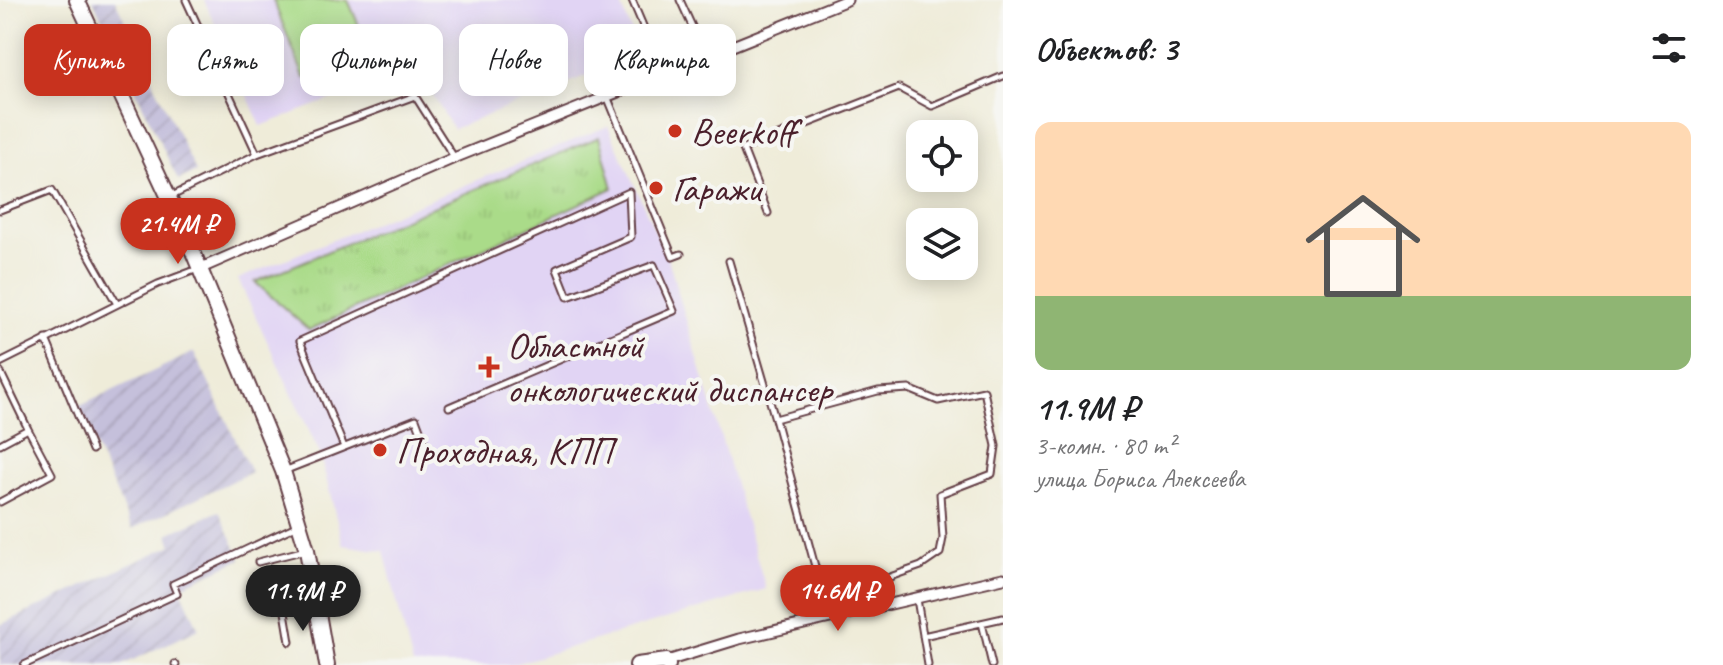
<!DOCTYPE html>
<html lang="ru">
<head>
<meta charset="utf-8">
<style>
  :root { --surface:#fff; --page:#f2f2f2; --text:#202124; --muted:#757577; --line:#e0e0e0; --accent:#c8321e }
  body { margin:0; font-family:Caveat,sans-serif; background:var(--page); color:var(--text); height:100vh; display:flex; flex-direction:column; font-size:30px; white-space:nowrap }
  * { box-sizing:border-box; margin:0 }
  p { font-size:26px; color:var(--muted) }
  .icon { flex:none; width:44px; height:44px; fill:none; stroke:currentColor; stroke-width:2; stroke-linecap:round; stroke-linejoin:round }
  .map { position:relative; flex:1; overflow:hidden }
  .drawer { display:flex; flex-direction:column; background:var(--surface); width:720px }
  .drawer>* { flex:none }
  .hud { position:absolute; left:24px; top:24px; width:760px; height:72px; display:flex; gap:16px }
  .fabs { position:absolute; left:906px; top:120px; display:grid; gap:16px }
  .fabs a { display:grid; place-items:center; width:72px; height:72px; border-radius:16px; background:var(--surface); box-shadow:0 4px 20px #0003; font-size:40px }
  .price { position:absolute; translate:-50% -68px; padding:0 18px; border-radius:28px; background:var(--accent); color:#fff; font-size:26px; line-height:52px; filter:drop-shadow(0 2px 4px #0008) }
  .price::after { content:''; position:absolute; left:50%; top:48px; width:24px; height:18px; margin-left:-12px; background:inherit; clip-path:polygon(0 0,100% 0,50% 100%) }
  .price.current { background:#222; color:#fff }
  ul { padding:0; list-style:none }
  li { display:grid; align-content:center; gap:16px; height:424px; padding:0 32px }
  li+li { border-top:2px solid var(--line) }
  li span { display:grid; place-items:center; height:248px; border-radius:16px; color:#555 }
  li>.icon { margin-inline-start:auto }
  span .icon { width:144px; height:144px; fill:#fffc; stroke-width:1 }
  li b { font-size:34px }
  h2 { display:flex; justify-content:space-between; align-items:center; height:96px; padding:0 32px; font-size:34px }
  .pill { padding:0 28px; border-radius:16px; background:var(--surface); box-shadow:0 4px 20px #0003; font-size:28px; line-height:72px }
  .pill.current { background:var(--accent); color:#fff }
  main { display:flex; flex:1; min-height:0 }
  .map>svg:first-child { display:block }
</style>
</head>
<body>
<main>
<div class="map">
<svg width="1003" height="665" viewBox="0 0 1003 665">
  <defs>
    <pattern id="industrial-furrows" width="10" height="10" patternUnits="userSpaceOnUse" patternTransform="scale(2)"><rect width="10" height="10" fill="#c5c0db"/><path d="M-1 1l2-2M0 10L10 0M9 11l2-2" fill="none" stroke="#aba5bc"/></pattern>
    <pattern id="park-tufts" width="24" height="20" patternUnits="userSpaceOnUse" patternTransform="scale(2)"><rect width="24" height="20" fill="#aadb89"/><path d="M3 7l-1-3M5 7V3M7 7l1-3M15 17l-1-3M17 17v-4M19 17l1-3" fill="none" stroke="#94bc76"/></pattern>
  </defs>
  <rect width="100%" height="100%" fill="#f6f6f2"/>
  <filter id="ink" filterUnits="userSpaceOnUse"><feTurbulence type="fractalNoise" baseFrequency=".0125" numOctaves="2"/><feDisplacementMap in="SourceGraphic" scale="16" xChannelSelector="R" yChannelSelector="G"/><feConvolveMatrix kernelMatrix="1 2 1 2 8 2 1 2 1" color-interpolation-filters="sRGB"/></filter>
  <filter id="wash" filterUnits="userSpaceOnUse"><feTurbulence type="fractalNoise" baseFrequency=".006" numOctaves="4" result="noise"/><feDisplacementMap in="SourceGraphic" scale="32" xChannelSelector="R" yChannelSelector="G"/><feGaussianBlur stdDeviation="1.8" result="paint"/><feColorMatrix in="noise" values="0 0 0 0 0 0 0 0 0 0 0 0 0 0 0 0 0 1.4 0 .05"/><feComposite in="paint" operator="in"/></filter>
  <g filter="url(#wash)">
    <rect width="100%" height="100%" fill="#efecd9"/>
    <path fill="#e1d4f4" d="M204 0H619L641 54 453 129 416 67 261 126Z
      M608 126 669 262 766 589 511 665H413L384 551 343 545 320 454 238 279Z"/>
    <path fill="url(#industrial-furrows)" d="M93 0H115L196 172 178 180Z
      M194 352 251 472 132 529 78 407Z
      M219 511 241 559 180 587 199 629 122 665H0V625L172 545 168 534Z"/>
    <path fill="url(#park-tufts)" stroke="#7a7d5a" stroke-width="2" d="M599 137 613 188 309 330 255 282Z"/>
    <path fill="#aadb89" stroke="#7a7d5a" stroke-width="2" d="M273 0H348C361 31 376 55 351 84L325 88 304 77Z"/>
  </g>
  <g filter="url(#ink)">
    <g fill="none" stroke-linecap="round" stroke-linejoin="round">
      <g stroke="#633e45" stroke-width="9">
        <path id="lane" d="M186 0 257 154
          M632 0 663 73
          M680 0 706 57
          M607 96 673 257 681 254
          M170 197 257 154 415 96 454 157
          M0 210 52 190 117 304
          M768 213 743 149 899 88 932 106 1003 76
          M729 261 775 419
          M46 339 92 450
          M0 363 158 284 198 269
          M0 371 28 429 0 444
          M344 447 300 341 629 192 631 237 557 269 568 297 654 265 674 311 449 407
          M284 471 416 419 428 451
          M0 502 52 474 28 429
          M258 562 306 550
          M842 590 887 578
          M917 599 928 665
          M829 618 775 419 878 391 909 389 938 401 984 391 996 446 992 474 940 494 943 538 940 553 921 566 887 578 886 604
          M982 623 992 665
          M923 636 1003 618
          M290 642 284 606 311 596
          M175 664 176 665
          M24 665 177 594 173 584 296 526"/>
      </g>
      <g stroke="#633e45" stroke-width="13">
        <path id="street" d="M199 269 454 158 847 0
          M667 661 739 639 1003 578"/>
      </g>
      <g stroke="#633e45" stroke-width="18">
        <path id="secondary" d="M77 0 184 230 283 471 307 550 327 665
          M637 665 667 661 668 665"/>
      </g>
      <use href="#lane" stroke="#fff" stroke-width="5"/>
      <use href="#street" stroke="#fff" stroke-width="9"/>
      <use href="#secondary" stroke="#fff" stroke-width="14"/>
    </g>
  </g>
  <g fill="#c8321e" stroke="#f6f6f2" stroke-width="3">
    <circle cx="675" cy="131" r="8"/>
    <circle cx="656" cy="188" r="8"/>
    <path d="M485 355h8v8h8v8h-8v8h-8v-8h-8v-8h8z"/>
    <circle cx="380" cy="450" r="8"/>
  </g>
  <g text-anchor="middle" stroke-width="8" stroke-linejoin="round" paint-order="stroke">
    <g font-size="38" fill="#4a1f2b" stroke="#f6f6f2" text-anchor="start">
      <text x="691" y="144">Beerkoff</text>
      <text x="672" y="201">Гаражи</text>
      <text x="507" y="358">Областной<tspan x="507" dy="44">онкологический диспансер</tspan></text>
      <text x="396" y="463">Проходная, КПП</text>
    </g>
  </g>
</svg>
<div class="fabs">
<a><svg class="icon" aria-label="locate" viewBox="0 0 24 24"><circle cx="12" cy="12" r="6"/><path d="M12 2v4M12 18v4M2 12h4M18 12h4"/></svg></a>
<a><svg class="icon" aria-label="layers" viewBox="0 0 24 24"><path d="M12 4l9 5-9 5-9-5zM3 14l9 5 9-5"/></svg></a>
</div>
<b class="price" style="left:178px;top:266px">21.4M ₽</b>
<b class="price current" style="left:303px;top:633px">11.9M ₽</b>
<b class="price" style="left:838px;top:633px">14.6M ₽</b>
<div class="hud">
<a class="pill current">Купить</a>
<a class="pill">Снять</a>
<a class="pill">Фильтры</a>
<a class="pill">Новое</a>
<a class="pill">Квартира</a>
</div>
</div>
<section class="drawer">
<h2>Объектов: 3<svg class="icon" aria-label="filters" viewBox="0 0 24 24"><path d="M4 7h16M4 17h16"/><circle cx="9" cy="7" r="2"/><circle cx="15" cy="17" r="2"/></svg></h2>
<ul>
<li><span style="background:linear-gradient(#ffd9b3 70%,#8fb573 0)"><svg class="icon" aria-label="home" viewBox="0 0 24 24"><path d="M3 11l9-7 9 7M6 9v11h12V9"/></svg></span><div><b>11.9M ₽</b><p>3-комн. · 80 m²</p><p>улица Бориса Алексеева</p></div></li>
</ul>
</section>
</main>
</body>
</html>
